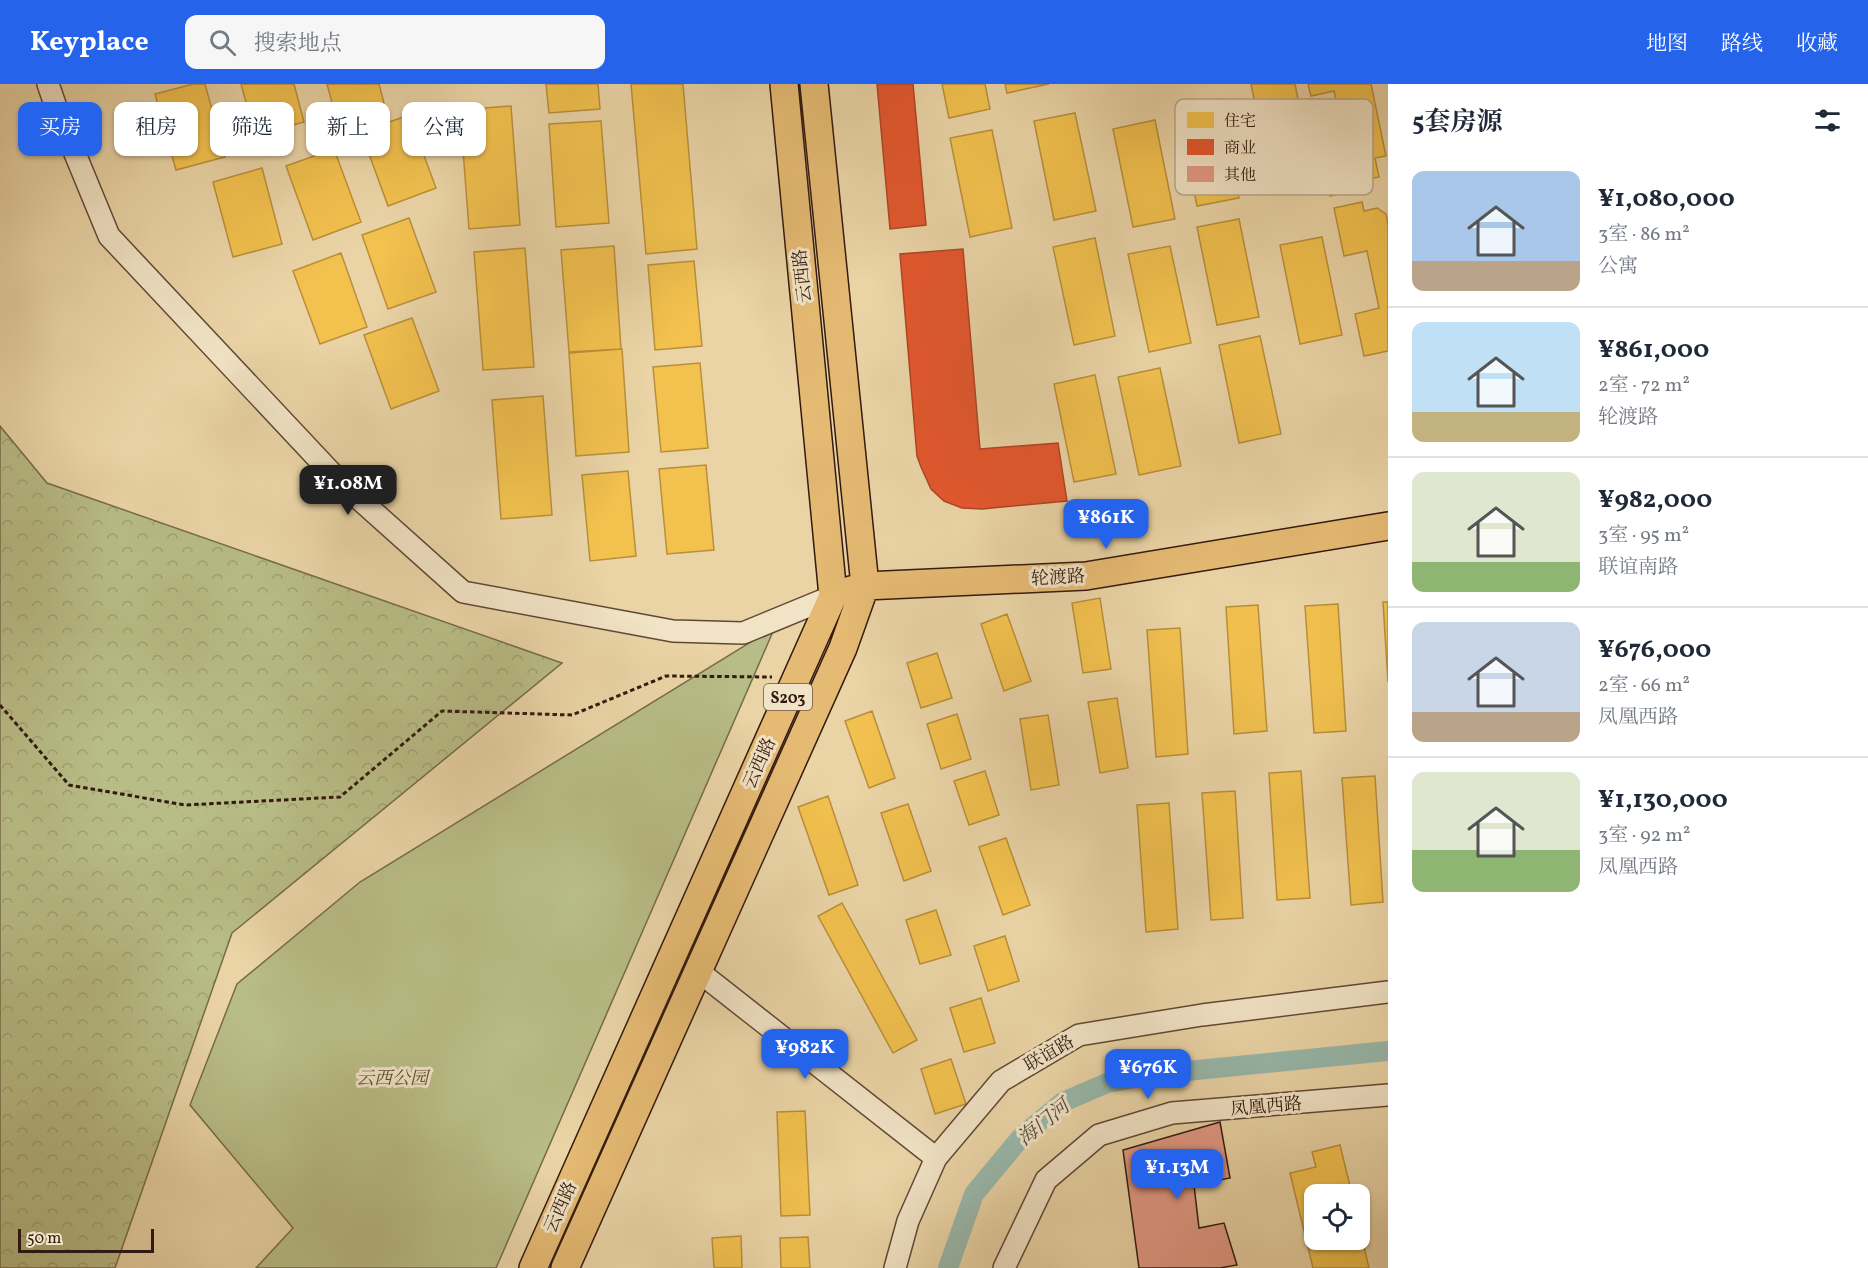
<!DOCTYPE html>
<html lang="zh">
<head>
<meta charset="utf-8">
<style>
  :root { --surface:#fff; --page:#f6f6f7; --text:#1f2937; --muted:#747a83; --line:#e0e1e3; --accent:#2563eb }
  body { margin:0; font-family:Vollkorn,"Noto Serif SC",serif; background:var(--page); color:var(--text); height:100vh; display:flex; flex-direction:column; font-size:22px; white-space:nowrap }
  * { box-sizing:border-box; margin:0 }
  p { font-size:20px; color:var(--muted) }
  .icon { flex:none; width:33px; height:33px; fill:none; stroke:currentColor; stroke-width:2; stroke-linecap:round; stroke-linejoin:round }
  .map { position:relative; flex:1; overflow:hidden }
  .sheet { display:flex; flex-direction:column; background:var(--surface); width:480px }
  .sheet>* { flex:none }
  .hud { position:absolute; left:18px; top:18px; width:570px; height:54px; display:flex; gap:12px }
  .buttons { position:absolute; left:1304px; top:1100px; display:grid; gap:12px }
  .buttons a { display:grid; place-items:center; width:66px; height:66px; border-radius:12px; background:var(--surface); box-shadow:0 2px 4px #0004; font-size:30px }
  .scale { position:absolute; left:18px; bottom:15px; width:136px; box-sizing:border-box; padding-left:6px; border:3px solid #331a10; border-top:0; font-size:16px; line-height:21px; white-space:nowrap; color:#331a10; -webkit-text-stroke:4px #f1e3c5; paint-order:stroke }
  .price { position:absolute; translate:-50% -51px; padding:0 14px; border-radius:12px; background:var(--accent); color:#fff; font-size:20px; line-height:39px; filter:drop-shadow(0 2px 3px #0008) }
  .price::after { content:''; position:absolute; left:50%; top:36px; width:18px; height:14px; margin-left:-9px; background:inherit; clip-path:polygon(0 0,100% 0,50% 100%) }
  .price.on { background:#222; color:#fff }
  ul { padding:0; list-style:none }
  li { display:flex; align-items:center; gap:18px; height:150px; padding:0 24px }
  li+li { border-top:2px solid var(--line) }
  li span { display:grid; place-items:center; flex:none; width:168px; height:120px; border-radius:12px; color:#555 }
  li>.icon { margin-inline-start:auto }
  span .icon { width:72px; height:72px; fill:#fffc; stroke-width:1 }
  li b { font-size:26px }
  h2 { display:flex; justify-content:space-between; align-items:center; height:72px; padding:0 24px; font-size:26px }
  .pill { padding:0 21px; border-radius:12px; background:var(--surface); box-shadow:0 2px 4px #0004; font-size:21px; line-height:54px }
  .pill.on { background:var(--accent); color:#fff }
  header { display:flex; align-items:center; gap:36px; box-sizing:border-box; height:84px; padding:0 30px; background:var(--accent); color:#fff }
  header strong { font-size:28px }
  nav { display:flex; gap:33px; margin-inline-start:auto; font-size:21px }
  .search { width:420px; height:54px; background:var(--page); display:flex; align-items:center; gap:15px; box-sizing:border-box; padding:0 21px; border-radius:12px; color:var(--muted); font-size:22px }
  main { display:flex; flex:1; min-height:0 }
  .map>svg:first-child { display:block }
</style>
</head>
<body>
<header>
<strong>Keyplace</strong>
<div class="search"><svg class="icon" aria-label="search" viewBox="0 0 24 24"><circle cx="10" cy="10" r="6"/><path d="M15 15l6 6"/></svg>搜索地点</div>
<nav><a>地图</a><a>路线</a><a>收藏</a></nav>
</header>
<main>
<div class="map">
<svg width="1388" height="1184" viewBox="0 0 1388 1184">
  <defs>
    <pattern id="forest-crowns" width="20" height="18" patternUnits="userSpaceOnUse" patternTransform="scale(1.5)"><rect width="20" height="18" fill="#b8bc86"/><path d="M2 6a3 3 0 1 1 6 0M12 15a3 3 0 1 1 6 0" fill="none" stroke="#9fa173"/></pattern>
  </defs>
  <rect width="100%" height="100%" fill="#ead4a6"/>
  <filter id="stains"><feTurbulence type="fractalNoise" baseFrequency=".00333" numOctaves="4"/><feColorMatrix values="0 0 0 0 .2 0 0 0 0 .09 0 0 0 0 .02 0 0 0 .5 -.17"/></filter>
  <radialGradient id="worn" r=".72"><stop offset=".6" stop-color="#630" stop-opacity="0"/><stop offset="1" stop-color="#630" stop-opacity=".3"/></radialGradient>
  <path fill="url(#forest-crowns)" stroke="#766b4b" stroke-width="1.5" d="M0 342 47 399 562 579 232 849 115 1184H0Z"/>
  <path fill="#b8bc86" stroke="#766b4b" stroke-width="1.5" d="M775 543 496 1184H256L293 1144 190 1021 237 900 360 798Z"/>
  <path fill="#f2c14e" stroke="#b98f3b" stroke-width="1.5" d="M193 0H205L225 73 176 86 155 10Z
    M241 0H294L304 38 255 51Z
    M327 0H379L384 19 336 33Z
    M546 0H598L600 25 549 29Z
    M631 0H683L697 165 646 170Z
    M942 0H985L990 25 949 34Z
    M1005 0H1049L1007 9Z
    M1251 0H1295L1313 89 1271 98Z
    M1308 0H1371L1386 72 1375 74 1379 93 1357 98 1358 106 1330 112 1321 69 1346 64 1334 7 1311 12Z
    M1219 15 1239 114 1197 122 1177 24Z
    M511 22 520 141 469 145 460 26Z
    M1075 29 1096 127 1054 136 1034 37Z
    M409 31 436 104 388 122 361 48Z
    M1155 36 1175 135 1133 143 1113 45Z
    M601 37 609 139 556 143 549 40Z
    M992 46 1012 144 970 153 950 54Z
    M334 65 361 138 313 156 286 82Z
    M262 84 282 160 233 173 213 98Z
    M1362 118 1364 127 1377 124 1386 130 1388 141V267L1364 272 1355 230 1379 224 1367 167 1344 172 1334 124Z
    M409 134 436 208 388 225 362 151Z
    M1239 135 1259 233 1217 241 1197 143Z
    M1322 153 1342 251 1300 260 1280 161Z
    M1095 154 1115 252 1074 261 1053 163Z
    M614 162 621 265 569 268 561 166Z
    M1170 162 1191 259 1149 268 1128 170Z
    M525 164 534 283 483 286 474 168Z
    M341 169 367 243 320 260 293 187Z
    M694 177 702 262 655 266 648 181Z
    M412 234 439 307 391 325 364 251Z
    M1260 252 1281 350 1239 359 1219 261Z
    M622 265 629 368 576 372 569 269Z
    M700 279 708 364 661 368 653 283Z
    M1160 284 1181 382 1139 391 1118 293Z
    M1095 291 1116 390 1074 398 1054 300Z
    M543 312 552 431 501 435 492 316Z
    M706 381 714 466 667 470 659 385Z
    M628 387 636 472 590 477 582 391Z
    M1100 514 1111 585 1083 589 1072 519Z
    M1383 518H1388V598Z
    M1338 520 1346 647 1314 649 1305 522Z
    M1258 521 1267 647 1234 650 1226 523Z
    M1007 530 1031 597 1004 607 981 540Z
    M1180 544 1188 670 1156 673 1147 546Z
    M937 569 952 614 921 624 907 579Z
    M1117 614 1128 684 1100 689 1088 618Z
    M872 627 895 694 869 704 845 637Z
    M957 630 971 675 941 685 927 640Z
    M1048 631 1059 701 1031 706 1020 635Z
    M985 687 999 731 969 741 954 697Z
    M1301 687 1310 814 1277 816 1269 689Z
    M1375 692 1383 818 1351 821 1342 694Z
    M1235 707 1243 834 1211 836 1202 709Z
    M828 712 858 801 829 811 798 723Z
    M1169 719 1178 845 1146 848 1137 721Z
    M908 720 931 787 904 797 881 729Z
    M1006 754 1030 821 1003 831 979 763Z
    M842 819 917 956 893 969 818 832Z
    M936 826 951 871 920 880 906 836Z
    M1005 852 1019 897 988 907 974 862Z
    M981 914 995 959 964 968 950 924Z
    M951 975 966 1020 935 1030 921 985Z
    M805 1027 810 1131 781 1132 777 1028Z
    M1340 1061 1352 1110H1314V1155H1359V1141L1369 1184H1313L1290 1089 1316 1083 1312 1068Z
    M741 1152 742 1184H714L712 1154Z
    M808 1153 810 1184H781L780 1154Z"/>
  <path fill="#e4572e" stroke="#af4525" stroke-width="1.5" d="M877 0H913L926 141 890 145Z
    M963 165 980 365 1058 359 1067 417 982 425 962 424 944 417 931 405 921 383 917 372 900 170Z"/>
  <g fill="none" stroke-linecap="round" stroke-linejoin="round">
    <path stroke="#98b8ab" stroke-width="20" d="M948 1184 974 1110 1023 1051 1063 1018 1107 999 1157 990 1388 967"/>
  </g>
  <path fill="#e29984" stroke="#331a10" stroke-width="1.5" d="M1220 1038 1230 1094 1194 1101 1199 1144 1224 1139 1237 1181 1220 1184H1139L1123 1066Z"/>
  <g fill="none" stroke-linecap="round" stroke-linejoin="round">
    <g stroke="#614836" stroke-width="24">
      <path id="minor" d="M48 0 57 26 109 152 339 397 463 508 673 547 743 549 833 512
        M698 887 936 1074
        M895 1184 908 1137 936 1074 1001 997 1079 951 1202 931 1388 908
        M1004 1184 1046 1096 1099 1051 1172 1029 1388 1011"/>
    </g>
    <g stroke="#331a10" stroke-width="30">
      <path id="major" d="M848 507 865 502 1086 492 1388 442
        M533 1184 833 512 784 0
        M565 1184 843 564 865 502 814 0"/>
    </g>
    <path stroke="#331a10" stroke-width="3" stroke-dasharray="4.5 3" stroke-linecap="butt" d="M0 621 69 701 185 721 340 713 442 627 572 631 666 592 772 593"/>
    <use href="#minor" stroke="#f1e3c5" stroke-width="21"/>
    <use href="#major" stroke="#e5ba73" stroke-width="27"/>
  </g>
  <g text-anchor="middle" stroke-width="6" stroke-linejoin="round" paint-order="stroke">
    <rect fill="#f1e3c5" stroke="#6c5646" stroke-width="1.5" x="764" y="600" width="48" height="26" rx="4.5"/>
    <g font-size="16" font-weight="bold" fill="#331a10">
      <text x="788" y="619">S203</text>
    </g>
    <g font-size="18" fill="#331a10" stroke="#f1e3c5">
      <text transform="translate(802 192) rotate(-96)" y="6">云西路</text>
      <text transform="translate(1058 493) rotate(-3)" y="6">轮渡路</text>
      <text transform="translate(759 679) rotate(-66)" y="6">云西路</text>
      <text transform="translate(1049 969) rotate(-30)" y="6">联谊路</text>
      <text transform="translate(1266 1022) rotate(-5)" y="6">凤凰西路</text>
      <text transform="translate(560 1123) rotate(-66)" y="6">云西路</text>
    </g>
    <g font-size="18" font-style="italic" fill="#5b4b33" stroke="#f1e3c5">
      <text x="392" y="1000">云西公园</text>
    </g>
    <g font-size="20" font-style="italic" fill="#51493e" stroke="#f1e3c5">
      <text transform="translate(1043 1038) rotate(-39)" y="7">海门河</text>
    </g>
  </g>
  <rect x="1175" y="15" width="198" height="96" rx="9" fill="#f1e3c5" stroke="#b8a78f" stroke-width="1.5"/>
  <rect x="1187" y="28" width="27" height="16" fill="#f2c14e"/>
  <rect x="1187" y="55" width="27" height="16" fill="#e4572e"/>
  <rect x="1187" y="82" width="27" height="16" fill="#e29984"/>
  <g font-size="16" fill="#331a10">
    <text x="1224" y="42">住宅</text>
    <text x="1224" y="69">商业</text>
    <text x="1224" y="96">其他</text>
  </g>
  <rect width="100%" height="100%" filter="url(#stains)"/>
  <rect width="100%" height="100%" fill="url(#worn)"/>
</svg>
<div class="buttons">
<a><svg class="icon" aria-label="locate" viewBox="0 0 24 24"><circle cx="12" cy="12" r="6"/><path d="M12 2v4M12 18v4M2 12h4M18 12h4"/></svg></a>
</div>
<div class="scale">50 m</div>
<b class="price on" style="left:348px;top:432px">¥1.08M</b>
<b class="price" style="left:1106px;top:466px">¥861K</b>
<b class="price" style="left:805px;top:996px">¥982K</b>
<b class="price" style="left:1148px;top:1016px">¥676K</b>
<b class="price" style="left:1177px;top:1116px">¥1.13M</b>
<div class="hud">
<a class="pill on">买房</a>
<a class="pill">租房</a>
<a class="pill">筛选</a>
<a class="pill">新上</a>
<a class="pill">公寓</a>
</div>
</div>
<section class="sheet">
<h2>5套房源<svg class="icon" aria-label="filters" viewBox="0 0 24 24"><path d="M4 7h16M4 17h16"/><circle cx="9" cy="7" r="2"/><circle cx="15" cy="17" r="2"/></svg></h2>
<ul>
<li><span style="background:linear-gradient(#a9c7e8 75%,#b9a48a 0)"><svg class="icon" aria-label="home" viewBox="0 0 24 24"><path d="M3 11l9-7 9 7M6 9v11h12V9"/></svg></span><div><b>¥1,080,000</b><p>3室 · 86 m²</p><p>公寓</p></div></li>
<li><span style="background:linear-gradient(#bfe0f5 75%,#c2b280 0)"><svg class="icon" aria-label="home" viewBox="0 0 24 24"><path d="M3 11l9-7 9 7M6 9v11h12V9"/></svg></span><div><b>¥861,000</b><p>2室 · 72 m²</p><p>轮渡路</p></div></li>
<li><span style="background:linear-gradient(#dfe7d0 75%,#8fb573 0)"><svg class="icon" aria-label="home" viewBox="0 0 24 24"><path d="M3 11l9-7 9 7M6 9v11h12V9"/></svg></span><div><b>¥982,000</b><p>3室 · 95 m²</p><p>联谊南路</p></div></li>
<li><span style="background:linear-gradient(#c9d6e8 75%,#b9a48a 0)"><svg class="icon" aria-label="home" viewBox="0 0 24 24"><path d="M3 11l9-7 9 7M6 9v11h12V9"/></svg></span><div><b>¥676,000</b><p>2室 · 66 m²</p><p>凤凰西路</p></div></li>
<li><span style="background:linear-gradient(#dfe7d0 65%,#8fb573 0)"><svg class="icon" aria-label="home" viewBox="0 0 24 24"><path d="M3 11l9-7 9 7M6 9v11h12V9"/></svg></span><div><b>¥1,130,000</b><p>3室 · 92 m²</p><p>凤凰西路</p></div></li>
</ul>
</section>
</main>
</body>
</html>
